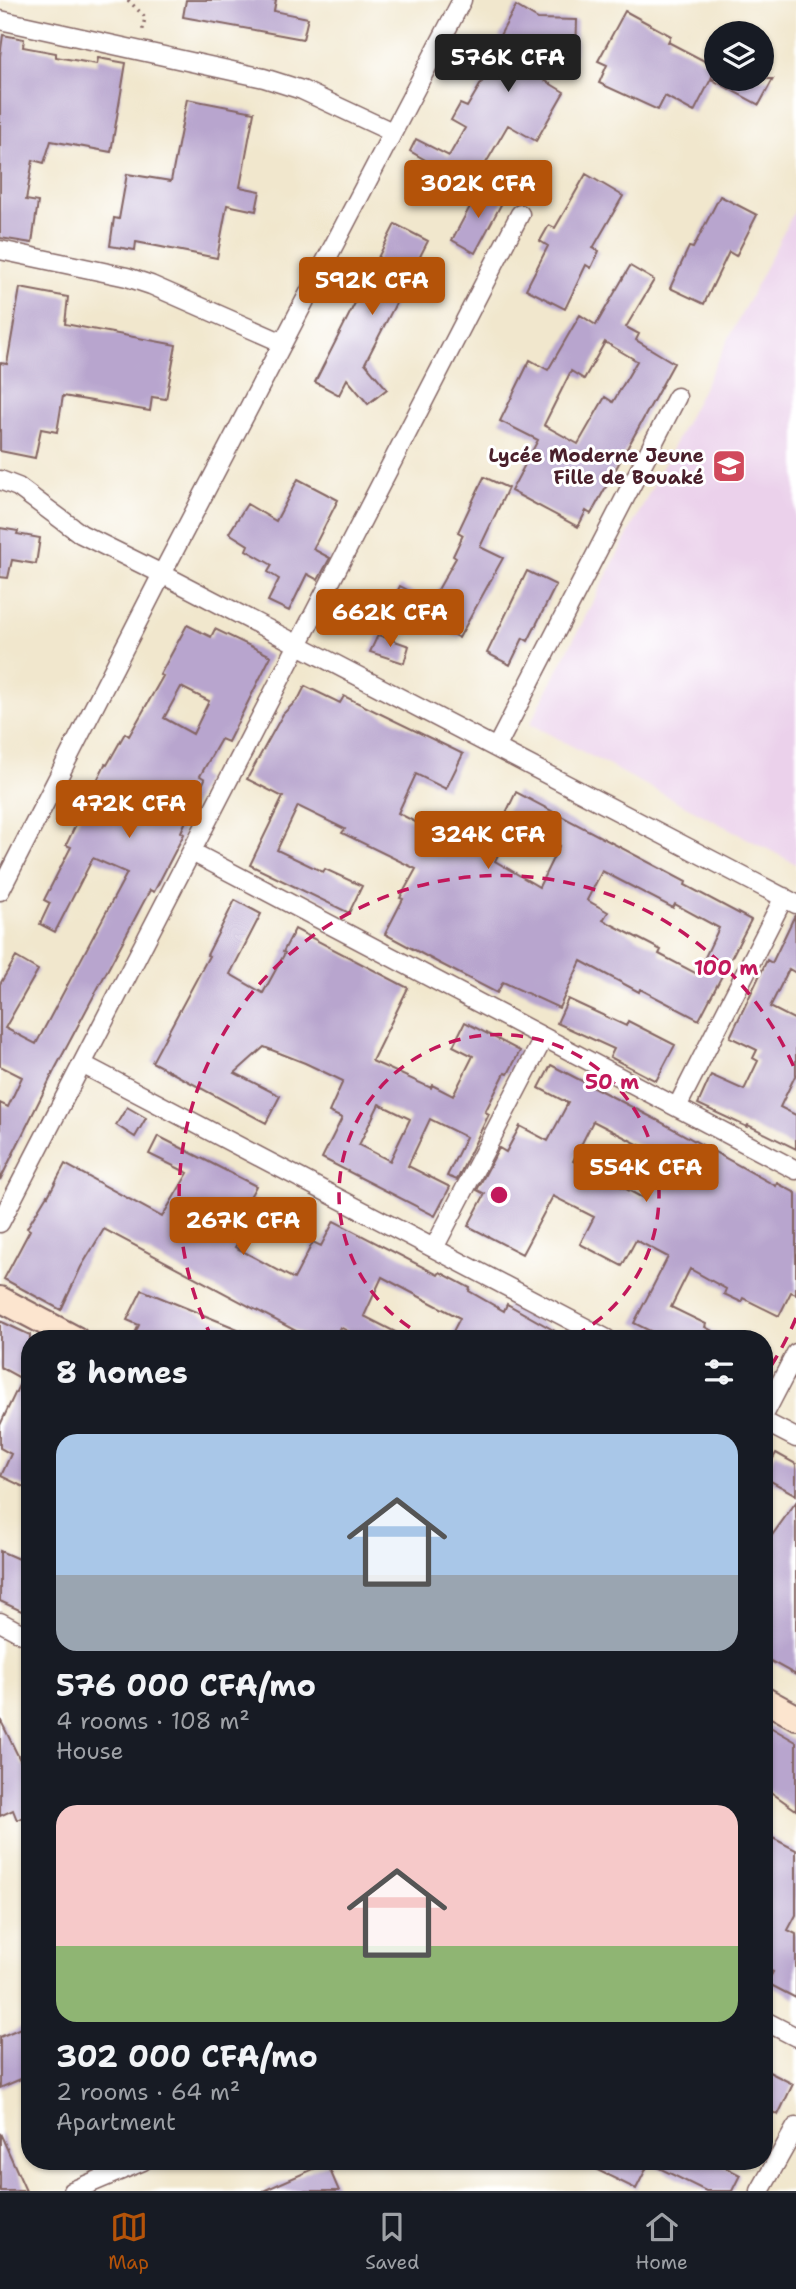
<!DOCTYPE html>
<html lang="en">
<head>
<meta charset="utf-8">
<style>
  :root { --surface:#171b24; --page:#20242c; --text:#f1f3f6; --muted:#9ea1a6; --line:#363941; --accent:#b45309 }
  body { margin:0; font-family:"Shantell Sans",sans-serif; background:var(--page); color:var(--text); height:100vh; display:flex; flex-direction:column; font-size:26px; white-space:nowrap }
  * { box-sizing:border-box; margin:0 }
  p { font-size:23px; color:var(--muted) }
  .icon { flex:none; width:38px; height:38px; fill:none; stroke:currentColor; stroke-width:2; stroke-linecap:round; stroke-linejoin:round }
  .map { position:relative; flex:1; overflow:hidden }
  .sheet { position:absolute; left:21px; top:1330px; width:752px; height:840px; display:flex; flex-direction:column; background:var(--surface); border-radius:28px; box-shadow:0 2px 5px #0004 }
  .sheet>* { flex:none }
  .tools { position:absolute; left:704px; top:21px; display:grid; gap:14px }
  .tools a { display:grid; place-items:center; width:70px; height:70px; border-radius:50%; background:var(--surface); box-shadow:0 2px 5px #0004; font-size:35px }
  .price { position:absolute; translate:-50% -60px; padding:0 16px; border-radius:7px; background:var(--accent); color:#fff; font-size:23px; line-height:46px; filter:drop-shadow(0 2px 4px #0008) }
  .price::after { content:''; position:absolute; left:50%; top:42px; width:21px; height:16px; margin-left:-10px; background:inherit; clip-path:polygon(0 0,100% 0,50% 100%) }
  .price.on { background:#222; color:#fff }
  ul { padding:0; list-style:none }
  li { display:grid; align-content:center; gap:14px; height:371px; padding:0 35px }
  li span { display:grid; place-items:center; height:217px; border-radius:21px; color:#555 }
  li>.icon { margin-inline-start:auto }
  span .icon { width:126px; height:126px; fill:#fffc; stroke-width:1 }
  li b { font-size:30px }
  h2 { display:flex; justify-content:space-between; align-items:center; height:84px; padding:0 35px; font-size:30px }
  .menu { display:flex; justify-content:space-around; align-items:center; height:98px; border-top:2px solid var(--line); background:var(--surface); font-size:19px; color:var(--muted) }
  .menu a { display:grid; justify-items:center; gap:4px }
  .menu .on { color:var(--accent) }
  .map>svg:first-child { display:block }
</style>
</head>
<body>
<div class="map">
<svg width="796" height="2191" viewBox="0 0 796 2191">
  <rect width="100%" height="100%" fill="#fff"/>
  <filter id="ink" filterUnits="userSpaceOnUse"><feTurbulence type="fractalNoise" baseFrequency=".0143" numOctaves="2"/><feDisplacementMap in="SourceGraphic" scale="14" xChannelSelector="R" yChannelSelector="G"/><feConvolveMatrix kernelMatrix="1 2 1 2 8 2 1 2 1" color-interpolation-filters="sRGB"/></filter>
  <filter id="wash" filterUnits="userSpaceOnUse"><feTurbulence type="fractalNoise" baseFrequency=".00686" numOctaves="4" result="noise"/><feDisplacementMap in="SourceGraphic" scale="28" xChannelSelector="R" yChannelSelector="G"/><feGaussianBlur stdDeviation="1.57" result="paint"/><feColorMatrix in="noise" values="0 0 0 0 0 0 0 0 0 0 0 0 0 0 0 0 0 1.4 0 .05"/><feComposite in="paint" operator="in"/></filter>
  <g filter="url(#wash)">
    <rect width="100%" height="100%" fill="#f1e7cd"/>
    <path fill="#ebd1eb" d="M796 208V864L530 724Z"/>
    <g id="blocks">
      <path fill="#b8a5ce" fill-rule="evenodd" d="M186 0H276L274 11 308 18 303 39 183 17Z
        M516 6 538 19 577 20 576 55 568 53 569 67 524 68 564 92 536 141 508 125 472 187 410 151 416 139 449 156 465 128 451 120 460 104 467 107 506 41 499 37Z
        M625 11 671 36 668 42 716 67 711 79H773L759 105 711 79 694 112 665 96 658 110 599 83 607 65 598 61Z
        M3 35 24 39 23 47 56 53V57L97 64 98 58 126 63 111 152 51 141 44 163 33 160 26 200 38 202 32 243 0 238V56Z
        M187 99 254 112 240 187 260 191 256 211 227 205 217 258 136 242 135 250 110 246 114 218 119 219 127 174 171 181Z
        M586 174 623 196 593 248 599 251 591 268 586 265 565 309 526 289 548 246 540 241 549 225 555 228Z
        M480 188 503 201 475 253 452 240Z
        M720 196 757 215 736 256 729 252 704 304 670 288 689 247 693 248Z
        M395 224 428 241 365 363 387 389 368 404 347 379 339 395 315 382Z
        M630 266 654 280 626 327 639 334 636 340 674 363 591 514 586 511 578 527 511 491 538 440 500 421 530 360 548 370 580 315 596 325ZM605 342 637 361 613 402 605 397 578 444 544 425 571 371 584 379Z
        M20 288 68 297 65 324 176 345 166 399 152 397 150 411 63 396 57 432 41 429 35 458 0 451V363L7 364Z
        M484 477 508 488 480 547 503 558 459 638 392 602 400 586 431 602 456 558 453 556 463 535 458 532Z
        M298 479 338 500 313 549 330 558 318 580 307 574 289 611 268 601 279 579 268 572 272 565 246 550 248 545 229 533 247 504 276 521Z
        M0 528 18 531 17 534 40 538 36 564 12 560 8 578 0 577Z
        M527 571 556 585 528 641 523 638 510 665 487 653Z
        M187 625 211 637 215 629 271 656 228 742 221 739 200 776 205 779 181 832 184 834 154 892 150 890 55 1069 0 1180V1103L8 1107 22 1077 0 1066V984L16 957 38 970 5 1028 36 1044 127 873 93 858 55 932 40 924 50 903 44 900 71 847 66 845 105 764 107 765 125 733 129 736 163 676 160 675ZM181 687 209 701 193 734 164 718Z
        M378 635 409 646 404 663 370 652Z
        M305 686 340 703 344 696 463 754 446 789 416 774 398 813 440 835 445 826 498 855 495 861 539 887 559 846 504 817 516 792 686 882 685 885 751 920 699 1020 640 989 639 992 581 961 559 1008 503 982 497 993 439 963 385 934 403 899 400 898 416 869 342 833 345 829 298 806 277 850 323 872 325 869 362 886 349 913 250 865 283 797 247 779 283 714 299 698ZM602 871 673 908 675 904 719 928 697 974 659 954 661 950 603 920 608 912 587 900Z
        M235 900 261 914 230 974 263 993 285 953 283 952 295 929 408 988 372 1061 431 1088 432 1085 453 1096 473 1056 453 1046 465 1022 520 1051 508 1074 505 1073 485 1112 489 1114 457 1180 447 1176 466 1137 430 1119 408 1166 450 1187 435 1216 322 1158 342 1118 329 1112 343 1081 305 1063 264 1047 235 1073 280 1096 266 1123 152 1062 209 956 207 955ZM379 1104 410 1119 390 1161 359 1145Z
        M795 915 796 973 789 969 770 1007 796 1020V1074L780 1107 796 1115V1149L748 1125 747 1127 698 1104 711 1075 744 1090 758 1061 753 1058 757 1050 730 1037 767 960 772 963Z
        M568 999 626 1026 628 1021 675 1045 656 1081 610 1057 614 1049 557 1023Z
        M551 1065 657 1120 776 1186 777 1183 796 1193V1294L791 1292 779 1316 743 1298 741 1302 724 1294 726 1289 690 1269 671 1307 706 1324 705 1327 727 1339H666L634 1323 668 1257 636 1240 622 1266 580 1244 594 1217 553 1196 522 1254 468 1226 485 1194 477 1190 499 1148 506 1152 520 1126 548 1141 568 1103 539 1088ZM593 1121 651 1151 650 1153 661 1159 643 1198 573 1161Z
        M127 1107 146 1118 135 1137 116 1125Z
        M158 1136 256 1186 250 1197 261 1204 235 1247 294 1279 313 1242 321 1246 334 1221 438 1275 440 1272 470 1288 469 1291 504 1311 507 1304 569 1339H449L460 1318 382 1277 364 1316 409 1339H363L340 1327 334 1339H311L104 1229 81 1267 61 1310 4 1279 30 1230 27 1228 47 1195 48 1196 65 1164 162 1217 188 1173 149 1154Z
        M142 1290 260 1338V1339H147L135 1333 139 1325 127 1320Z
        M0 1321 30 1335V1490L1 1476 11 1454 0 1448V1425L22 1379 0 1367Z
        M776 1453 796 1464V1495L765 1478V1473Z
        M796 1502V1675L765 1658V1545Z
        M0 1551 30 1564V1615L0 1601Z
        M0 1719 23 1766 30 1762V1814L17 1820 13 1810 0 1816Z
        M765 1724 796 1742V1810L765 1788Z
        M765 1834 796 1850V1915L788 1930 796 1934V1998L767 1983 773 1972 765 1968Z
        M23 2027 30 2041V2075L0 2088V2037Z
        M765 2070 793 2084 778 2115 765 2108Z
        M0 2133 26 2191H0Z
        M579 2161H713L740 2175 732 2191H706L649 2163 636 2189Z
        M327 2163 339 2191H263Z"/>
    </g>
  </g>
  <g filter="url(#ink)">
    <use href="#blocks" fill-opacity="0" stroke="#846564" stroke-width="2"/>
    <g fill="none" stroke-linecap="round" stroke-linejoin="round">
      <g stroke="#846564" stroke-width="21">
        <path id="street" d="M0 20 264 78 302 90 392 132
          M0 250 127 277 151 285 283 343
          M0 480 18 487 81 534 162 574 796 904
          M496 748 677 397
          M192 852 796 1170
          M0 891 162 574 462 0
          M82 1064 607 1339
          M677 1107 784 897
          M0 1223 520 214
          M434 1248 543 1039
          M765 1413 796 1353
          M765 1422 796 1438
          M0 1622 30 1638
          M765 2021 796 2037
          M72 2191 143 2161
          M760 2191 796 2127"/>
      </g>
      <g stroke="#846564" stroke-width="28">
        <path id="secondary" d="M0 1299 76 1339
          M765 1700 796 1717"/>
      </g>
      <path stroke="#846564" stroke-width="3.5" stroke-dasharray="2 5" stroke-linecap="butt" d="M128 0 145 17 142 34"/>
      <use href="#street" stroke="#fff" stroke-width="18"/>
      <use href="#secondary" stroke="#fce5cf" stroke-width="24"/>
    </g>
  </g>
  <g fill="none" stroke="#c2185b" stroke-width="3.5" stroke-dasharray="12 9">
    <path d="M428 1338A160 160 0 1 1 570 1338"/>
    <path d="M796 1318A321 321 0 0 1 765 1375M212 1338A321 321 0 1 1 796 1072"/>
  </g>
  <defs>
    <g id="school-square" transform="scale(1.75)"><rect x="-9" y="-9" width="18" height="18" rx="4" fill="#d1495b" stroke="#fff"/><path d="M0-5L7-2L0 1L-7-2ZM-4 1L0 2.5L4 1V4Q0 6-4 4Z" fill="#fff"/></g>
  </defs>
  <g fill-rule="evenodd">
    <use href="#school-square" x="729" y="466"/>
  </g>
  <g text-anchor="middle" stroke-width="6" stroke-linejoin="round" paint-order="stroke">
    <g font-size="19" font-weight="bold" fill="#4a1f2b" stroke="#fff" text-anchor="end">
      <text x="704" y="462">Lycée Moderne Jeune<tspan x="704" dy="22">Fille de Bouaké</tspan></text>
    </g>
  </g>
  <circle cx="499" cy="1195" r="10" fill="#c2185b" stroke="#fff" stroke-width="3.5"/>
  <g font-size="21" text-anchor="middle" font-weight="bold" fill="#c2185b" stroke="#fff" stroke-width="6" stroke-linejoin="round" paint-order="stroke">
    <text x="726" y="975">100 m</text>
    <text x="612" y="1089">50 m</text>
  </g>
</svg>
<div class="tools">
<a><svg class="icon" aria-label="layers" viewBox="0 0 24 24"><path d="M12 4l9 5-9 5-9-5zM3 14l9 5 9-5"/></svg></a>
</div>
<b class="price on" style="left:508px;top:94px">576K CFA</b>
<b class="price" style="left:478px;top:220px">302K CFA</b>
<b class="price" style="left:372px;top:317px">592K CFA</b>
<b class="price" style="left:390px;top:649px">662K CFA</b>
<b class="price" style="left:129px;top:840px">472K CFA</b>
<b class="price" style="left:488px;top:871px">324K CFA</b>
<b class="price" style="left:646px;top:1204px">554K CFA</b>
<b class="price" style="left:243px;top:1257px">267K CFA</b>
<section class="sheet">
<h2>8 homes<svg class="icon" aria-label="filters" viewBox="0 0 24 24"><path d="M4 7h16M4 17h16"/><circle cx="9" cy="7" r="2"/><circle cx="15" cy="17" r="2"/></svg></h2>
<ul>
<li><span style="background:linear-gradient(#a9c7e8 65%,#9aa5b1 0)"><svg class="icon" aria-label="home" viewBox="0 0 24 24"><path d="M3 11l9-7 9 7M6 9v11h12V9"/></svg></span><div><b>576 000 CFA/mo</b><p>4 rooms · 108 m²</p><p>House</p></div></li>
<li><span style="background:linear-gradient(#f6c9c9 65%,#8fb573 0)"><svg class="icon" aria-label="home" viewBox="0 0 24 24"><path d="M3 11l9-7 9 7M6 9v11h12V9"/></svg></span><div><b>302 000 CFA/mo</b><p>2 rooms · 64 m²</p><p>Apartment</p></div></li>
</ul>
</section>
</div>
<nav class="menu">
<a class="on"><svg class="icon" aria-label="map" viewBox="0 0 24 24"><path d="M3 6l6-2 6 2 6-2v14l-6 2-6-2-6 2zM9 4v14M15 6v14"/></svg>Map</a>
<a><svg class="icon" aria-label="saved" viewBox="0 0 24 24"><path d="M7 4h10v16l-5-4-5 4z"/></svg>Saved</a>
<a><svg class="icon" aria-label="home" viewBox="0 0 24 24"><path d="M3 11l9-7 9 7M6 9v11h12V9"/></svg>Home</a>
</nav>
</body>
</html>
